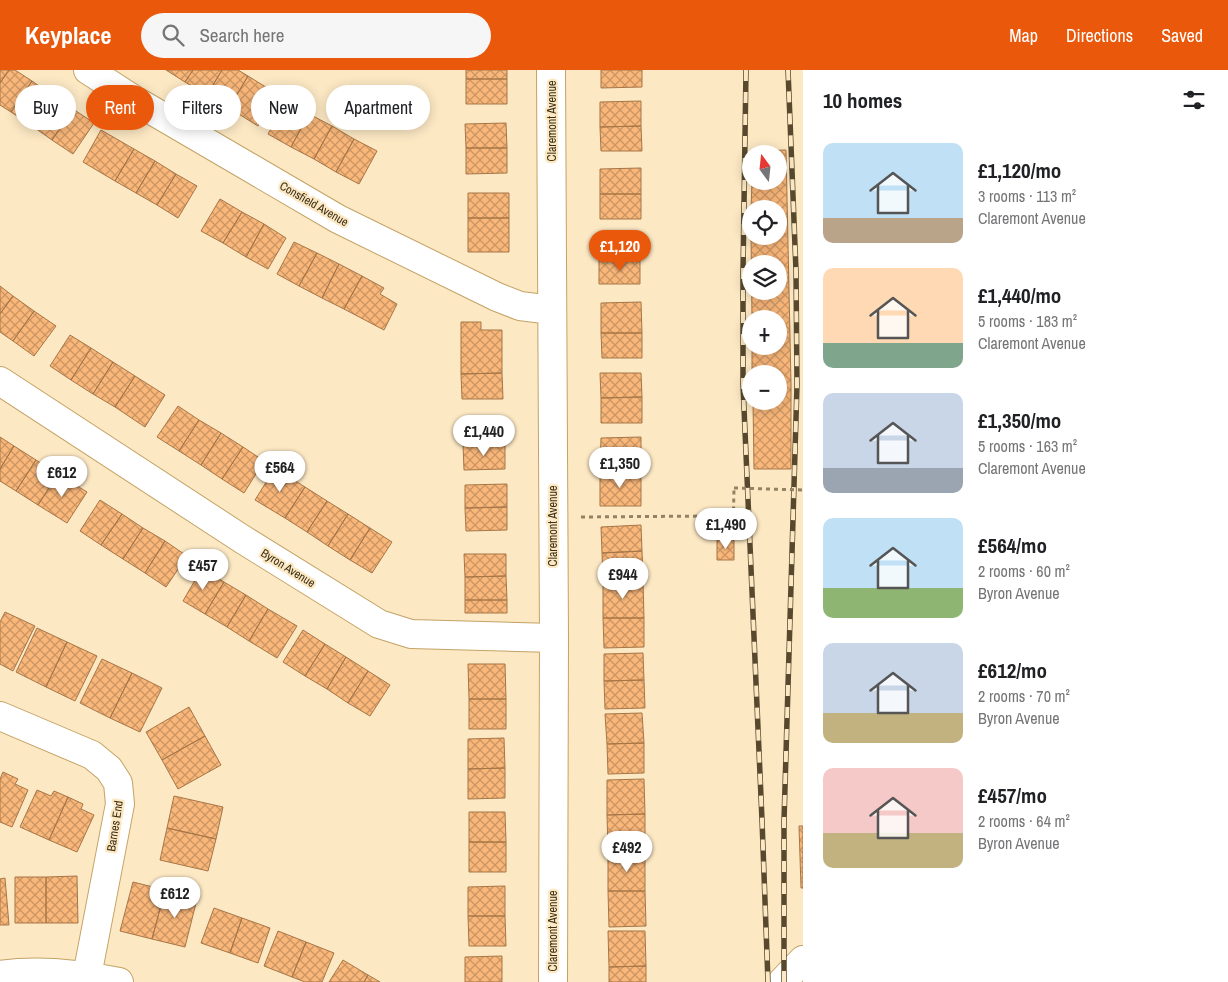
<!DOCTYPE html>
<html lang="en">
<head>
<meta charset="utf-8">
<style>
  :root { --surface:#fff; --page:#f6f6f6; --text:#202124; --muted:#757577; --accent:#ea580c }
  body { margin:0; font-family:"Archivo Narrow",sans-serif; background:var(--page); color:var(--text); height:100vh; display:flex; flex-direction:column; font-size:19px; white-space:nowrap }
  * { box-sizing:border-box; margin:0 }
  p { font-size:16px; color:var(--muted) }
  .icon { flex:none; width:28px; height:28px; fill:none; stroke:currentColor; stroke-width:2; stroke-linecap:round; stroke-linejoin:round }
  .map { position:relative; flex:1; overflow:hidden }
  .sheet { display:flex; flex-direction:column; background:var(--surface); width:425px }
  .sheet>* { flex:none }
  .banner { position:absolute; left:15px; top:15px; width:475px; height:45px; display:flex; gap:10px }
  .needle { width:32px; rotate:345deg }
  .fabs { position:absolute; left:742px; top:75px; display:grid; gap:10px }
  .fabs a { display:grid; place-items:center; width:45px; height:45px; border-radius:50%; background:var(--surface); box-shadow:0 2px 12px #0003; font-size:25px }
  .price { position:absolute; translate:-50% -42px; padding:0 11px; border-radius:18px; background:#fff; color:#222; font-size:16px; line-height:32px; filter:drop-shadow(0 1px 2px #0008) }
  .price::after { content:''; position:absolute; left:50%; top:30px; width:15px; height:11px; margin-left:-8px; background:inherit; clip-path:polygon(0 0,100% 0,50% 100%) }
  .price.on { background:var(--accent); color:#fff }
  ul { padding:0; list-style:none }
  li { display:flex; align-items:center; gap:15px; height:125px; padding:0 20px }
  li span { display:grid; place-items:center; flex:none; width:140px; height:100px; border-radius:10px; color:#555 }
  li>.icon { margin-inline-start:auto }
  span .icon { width:60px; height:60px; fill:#fffc; stroke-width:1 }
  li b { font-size:21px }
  h2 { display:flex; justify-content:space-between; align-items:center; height:60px; padding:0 20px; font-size:21px }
  .chip { padding:0 18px; border-radius:22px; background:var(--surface); box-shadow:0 2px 12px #0003; font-size:18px; line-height:45px }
  .chip.on { background:var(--accent); color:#fff }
  header { display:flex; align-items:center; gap:30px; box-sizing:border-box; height:70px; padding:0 25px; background:var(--accent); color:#fff }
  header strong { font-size:24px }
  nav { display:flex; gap:28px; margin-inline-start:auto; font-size:18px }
  .search { width:350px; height:45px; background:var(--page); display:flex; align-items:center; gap:12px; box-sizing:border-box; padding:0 18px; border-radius:28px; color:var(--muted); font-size:19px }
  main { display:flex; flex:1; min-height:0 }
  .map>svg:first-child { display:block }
</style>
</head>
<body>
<header>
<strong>Keyplace</strong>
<div class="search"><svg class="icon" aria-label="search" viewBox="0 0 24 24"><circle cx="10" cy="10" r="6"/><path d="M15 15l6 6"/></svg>Search here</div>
<nav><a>Map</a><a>Directions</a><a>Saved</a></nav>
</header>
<main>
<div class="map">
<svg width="803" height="912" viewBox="0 0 803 912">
  <defs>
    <pattern id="building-cross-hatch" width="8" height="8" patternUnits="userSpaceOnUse" patternTransform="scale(1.25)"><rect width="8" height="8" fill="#f9b77a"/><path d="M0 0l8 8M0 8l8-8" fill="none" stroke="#cb9563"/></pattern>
  </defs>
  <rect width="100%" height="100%" fill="#fce8c3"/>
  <path fill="url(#building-cross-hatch)" stroke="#a77647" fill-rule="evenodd" d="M0 0H9L0 13Z
    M9 0H15L32 11 11 42 0 35V13Z
    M166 0H193L185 12Z
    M193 0H222L207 25 185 12Z
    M222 0H238L248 6 229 38 207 25Z
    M466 0H507V9H466Z
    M601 0H642V17L601 18Z
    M248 6 277 24 258 56 229 38Z
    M466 9H507V34H466Z
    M32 11 52 25 32 56 11 42Z
    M52 25 73 39 52 70 32 56Z
    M286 31 309 44 291 77 268 64Z
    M641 31V56L600 57V32Z
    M73 39 94 53 73 84 52 70Z
    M309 44 332 56 314 89 291 77Z
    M506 53 507 78H466L465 54Z
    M332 56 354 69 336 102 314 89Z
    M641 56 642 81H601L600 57Z
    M101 60 134 79 115 111 83 92Z
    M354 69 377 81 359 114 336 102Z
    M466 78H507V103L466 104Z
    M134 79 155 91 136 123 115 111Z
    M786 80 791 314V399H754L753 331H779V304H752V276H779V249H752L751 166H779V139H751L752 111H779V84H752V81ZM751 194H779V221H751Z
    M155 91 176 104 157 135 136 123Z
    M641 98V124H600V99Z
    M176 104 197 116 178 148 157 135Z
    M468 123H509V148H468Z
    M600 124H641V149H600Z
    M220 129 242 142 223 173 201 161Z
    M242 142 264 154 246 187 223 173Z
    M468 148H509V182H468Z
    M264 154 286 168 268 199 246 187Z
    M639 164 640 189 599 190 598 165Z
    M294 172 317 183 299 216 277 204Z
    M317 183 339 194 322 228 299 216Z
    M640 189V214H599V190Z
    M339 194 362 206 344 239 322 228Z
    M362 206 384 218 380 224 397 234 384 260 344 239Z
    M0 216 13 226 0 244Z
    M13 226 34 241 13 271 0 262V244Z
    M641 232 642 263H601V233Z
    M34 241 56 256 34 286 13 271Z
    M461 252H481V260H502V303L461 304Z
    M601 263H642V288H602Z
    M70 265 91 278 71 310 50 296Z
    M91 278 113 292 93 324 71 310Z
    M113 292 135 306 115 337 93 324Z
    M502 303 503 329H462L461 304Z
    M600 303H641L642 327 601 328Z
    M135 306 165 325 145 357 115 337Z
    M642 327V353H601V328Z
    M178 336 199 350 179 381 157 367Z
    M504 348 505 374H463V349Z
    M199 350 221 363 201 395 179 381Z
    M221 363 243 377 222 409 201 395Z
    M0 367 14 376 0 399Z
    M641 367V402L600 401 601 368Z
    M463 374H505V399L464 400Z
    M14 376 36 390 16 421 0 411V399Z
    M243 377 264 391 244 423 222 409Z
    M36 390 58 404 38 435 16 421Z
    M275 398 305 417 285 448 255 430Z
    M600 401 641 402V436H600Z
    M58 404 87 422 67 453 38 435Z
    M507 414V437L465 438V415Z
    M305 417 327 431 307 462 285 448Z
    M100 430 122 444 101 475 80 461Z
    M327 431 348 444 328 476 307 462Z
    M507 437V460L466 461 465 438Z
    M122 444 143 458 123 489 101 475Z
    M348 444 370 458 350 490 328 476Z
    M641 455 642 481 602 483 601 457Z
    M143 458 165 471 145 503 123 489Z
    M370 458 392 472 372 503 350 490Z
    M717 470H734V490H717Z
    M165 471 187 486 166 517 145 503Z
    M642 481 643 507 603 508 602 483Z
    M464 484H506V506L465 507Z
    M202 498 224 512 205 544 183 531Z
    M506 506 507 530H465V507Z
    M643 511 644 548H603V512Z
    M224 512 246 525 227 557 205 544Z
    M246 525 268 539 249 571 227 557Z
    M465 530H507V543H465Z
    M268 539 297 556 277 588 249 571Z
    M5 542 35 556 13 601 0 594V552Z
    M603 548H644V577L604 578Z
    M37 558 67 572 46 617 16 602Z
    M303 560 325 574 305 606 283 592Z
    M67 572 97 586 75 631 46 617Z
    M325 574 346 587 327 619 305 606Z
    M643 583 644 610 604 611V584Z
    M346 587 368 601 348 633 327 619Z
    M102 589 132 603 110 648 80 633Z
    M468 594H505L506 629H469Z
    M368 601 390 615 370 646 348 633Z
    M132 603 162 618 140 662 110 648Z
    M644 610 645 638 605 639 604 611Z
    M469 629H506V659H469Z
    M189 637 205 666 162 690 146 662Z
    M642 643 644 673 607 674 605 644Z
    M205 666 221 695 178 719 162 690Z
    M504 668 505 698 468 699V669Z
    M644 673V703L608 704 607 674Z
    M505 698V728L468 729V699Z
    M3 702 18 709 15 714 28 720 12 757 0 752V709Z
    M644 709 645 744 607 745V710Z
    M37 720 51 726 54 721 68 727 49 770 20 757Z
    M174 726 223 737 216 769 167 758Z
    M68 727 83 734 81 739 94 745 77 782 49 770Z
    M469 742H505L506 772H469Z
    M645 744V780H608L607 745Z
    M799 756H803V818H801Z
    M167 758 216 769 208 801 160 790Z
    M469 772H506V802H469Z
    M645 785V821H608V786Z
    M77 806 78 853H46V807Z
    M15 807H46V853H15Z
    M5 808 9 855H0V809Z
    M133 812 165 820 152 869 120 861Z
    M505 816V846H468V817Z
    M165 820 197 829 185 877 152 869Z
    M608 821H645L646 856 609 857Z
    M214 838 242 848 230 883 201 873Z
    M468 846H505L506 876H469Z
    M242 848 270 858 258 893 230 883Z
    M278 861 306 872 292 907 264 896Z
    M608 861H645L646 896 609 897Z
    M306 872 334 883 322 912H305L292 907Z
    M502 886V912H465V887Z
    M343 890 368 905 364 912H329Z
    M646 896V912H609V897Z
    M368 905 380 912H364Z"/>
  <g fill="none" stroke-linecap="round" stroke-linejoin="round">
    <g stroke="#c3a365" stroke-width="30">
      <path id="minor" d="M88 0 136 31 338 149 497 227 520 236 552 240
        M551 0 554 568 553 912
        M0 311 242 469 379 554 411 564 554 568
        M0 646 92 685 109 699 118 713 120 734 87 906
        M0 905C40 899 80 904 119 912
        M782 912 803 890"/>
    </g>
    <path stroke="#928263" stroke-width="3" stroke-dasharray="4 4" stroke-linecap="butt" d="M581 447 709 446 713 465H733L734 418"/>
    <use href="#minor" stroke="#fff" stroke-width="28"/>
    <g stroke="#58492e" stroke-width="5.5">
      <path id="rail" d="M746 0 743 202V315L762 750 768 912
        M784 912V751L797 315 796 201 788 0"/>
    </g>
    <use href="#rail" stroke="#fce8c3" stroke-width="4" stroke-dasharray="11" stroke-linecap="butt"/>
    <path stroke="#928263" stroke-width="3" stroke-dasharray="4 4" stroke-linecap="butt" d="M734 418 803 420"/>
  </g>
  <g text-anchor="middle" stroke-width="4.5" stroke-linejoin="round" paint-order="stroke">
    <g font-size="12" fill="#3a2d13" stroke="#fce8c3">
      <text transform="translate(552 51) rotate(-90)" y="4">Claremont Avenue</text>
      <text transform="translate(314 134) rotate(30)" y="4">Consfield Avenue</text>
      <text transform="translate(553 456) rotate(-90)" y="4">Claremont Avenue</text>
      <text transform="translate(288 498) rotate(32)" y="4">Byron Avenue</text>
      <text transform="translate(115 756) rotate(-81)" y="4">Barnes End</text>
      <text transform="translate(553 861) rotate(-90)" y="4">Claremont Avenue</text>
    </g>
  </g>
</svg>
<div class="fabs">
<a><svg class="needle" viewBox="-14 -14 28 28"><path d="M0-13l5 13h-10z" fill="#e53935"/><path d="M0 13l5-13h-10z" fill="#757577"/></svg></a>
<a><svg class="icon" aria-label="locate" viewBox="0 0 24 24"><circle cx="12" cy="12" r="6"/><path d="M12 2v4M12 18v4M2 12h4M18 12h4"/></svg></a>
<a><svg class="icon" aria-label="layers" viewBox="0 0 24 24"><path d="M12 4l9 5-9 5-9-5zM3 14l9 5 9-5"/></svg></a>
<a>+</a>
<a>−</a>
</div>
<b class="price on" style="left:620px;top:202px">£1,120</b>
<b class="price" style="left:484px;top:387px">£1,440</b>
<b class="price" style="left:620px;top:419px">£1,350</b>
<b class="price" style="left:280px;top:423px">£564</b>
<b class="price" style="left:62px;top:428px">£612</b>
<b class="price" style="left:726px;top:480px">£1,490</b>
<b class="price" style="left:203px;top:521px">£457</b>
<b class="price" style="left:623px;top:530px">£944</b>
<b class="price" style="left:627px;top:803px">£492</b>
<b class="price" style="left:175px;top:849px">£612</b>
<div class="banner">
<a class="chip">Buy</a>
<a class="chip on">Rent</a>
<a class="chip">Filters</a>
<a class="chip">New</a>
<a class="chip">Apartment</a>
</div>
</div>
<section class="sheet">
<h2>10 homes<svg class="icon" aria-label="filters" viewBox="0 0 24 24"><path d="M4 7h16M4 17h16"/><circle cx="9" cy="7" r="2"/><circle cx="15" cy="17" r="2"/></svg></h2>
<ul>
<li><span style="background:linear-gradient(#bfe0f5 75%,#b9a48a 0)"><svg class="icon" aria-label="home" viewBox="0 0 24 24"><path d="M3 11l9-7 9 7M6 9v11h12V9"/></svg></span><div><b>£1,120/mo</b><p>3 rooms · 113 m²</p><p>Claremont Avenue</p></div></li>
<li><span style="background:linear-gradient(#ffd9b3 75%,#7fa58c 0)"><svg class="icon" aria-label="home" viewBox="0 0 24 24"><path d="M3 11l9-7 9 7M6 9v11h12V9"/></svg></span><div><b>£1,440/mo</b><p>5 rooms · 183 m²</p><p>Claremont Avenue</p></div></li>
<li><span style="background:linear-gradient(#c9d6e8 75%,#9aa5b1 0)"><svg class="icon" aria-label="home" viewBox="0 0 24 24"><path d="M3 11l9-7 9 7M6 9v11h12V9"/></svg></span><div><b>£1,350/mo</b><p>5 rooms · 163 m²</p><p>Claremont Avenue</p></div></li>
<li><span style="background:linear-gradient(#bfe0f5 70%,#8fb573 0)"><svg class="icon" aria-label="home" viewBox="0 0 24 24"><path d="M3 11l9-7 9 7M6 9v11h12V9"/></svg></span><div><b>£564/mo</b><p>2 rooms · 60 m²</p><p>Byron Avenue</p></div></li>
<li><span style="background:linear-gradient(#c9d6e8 70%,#c2b280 0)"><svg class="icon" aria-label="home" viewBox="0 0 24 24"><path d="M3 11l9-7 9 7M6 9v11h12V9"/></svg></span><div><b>£612/mo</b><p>2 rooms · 70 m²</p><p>Byron Avenue</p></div></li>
<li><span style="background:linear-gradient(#f6c9c9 65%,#c2b280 0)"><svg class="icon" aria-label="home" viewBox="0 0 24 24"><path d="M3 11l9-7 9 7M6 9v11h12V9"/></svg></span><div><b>£457/mo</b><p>2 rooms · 64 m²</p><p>Byron Avenue</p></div></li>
</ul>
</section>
</main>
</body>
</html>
